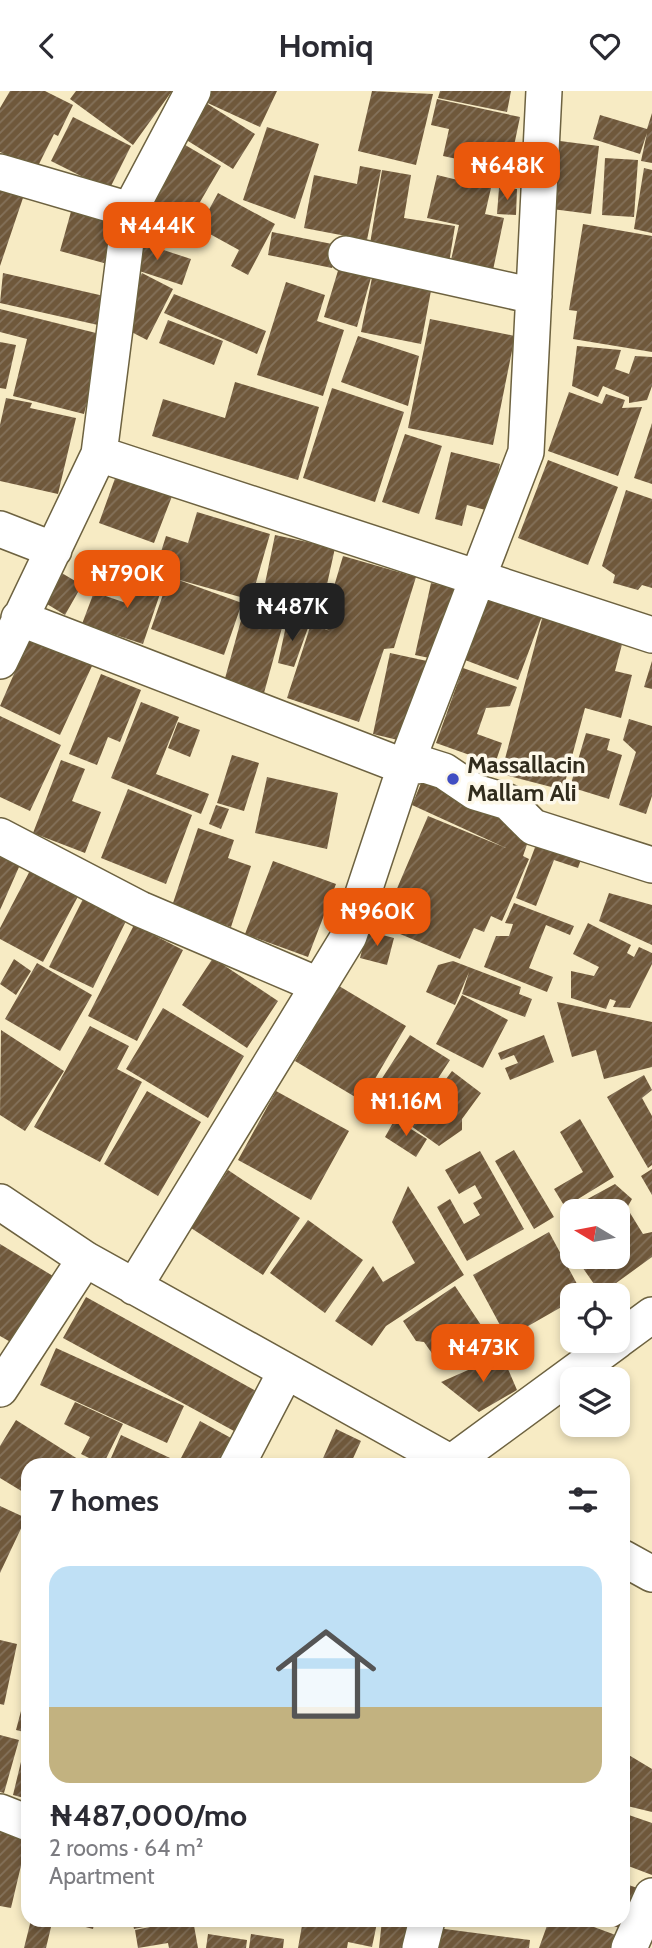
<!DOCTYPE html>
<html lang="en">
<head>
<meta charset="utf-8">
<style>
  :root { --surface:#fff; --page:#f7f7f7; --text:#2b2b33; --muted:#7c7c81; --line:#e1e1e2; --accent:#ea580c }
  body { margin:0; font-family:Cabin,sans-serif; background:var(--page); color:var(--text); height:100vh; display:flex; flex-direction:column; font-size:26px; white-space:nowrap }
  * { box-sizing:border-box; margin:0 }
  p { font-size:23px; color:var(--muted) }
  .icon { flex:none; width:38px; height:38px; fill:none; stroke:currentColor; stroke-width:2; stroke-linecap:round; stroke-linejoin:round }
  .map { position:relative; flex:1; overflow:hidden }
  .panel { position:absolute; left:21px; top:1367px; width:609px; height:469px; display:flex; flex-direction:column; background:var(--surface); border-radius:21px; box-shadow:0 4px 10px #0003 }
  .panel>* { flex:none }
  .needle { width:46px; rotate:280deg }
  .tools { position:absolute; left:560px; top:1108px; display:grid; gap:14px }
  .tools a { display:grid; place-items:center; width:70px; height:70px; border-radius:14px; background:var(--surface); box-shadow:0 4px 10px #0003; font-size:35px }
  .price { position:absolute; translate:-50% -60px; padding:0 16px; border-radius:14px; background:var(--accent); color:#fff; font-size:23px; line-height:46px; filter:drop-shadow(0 2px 4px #0008) }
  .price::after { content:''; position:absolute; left:50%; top:42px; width:21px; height:16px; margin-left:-10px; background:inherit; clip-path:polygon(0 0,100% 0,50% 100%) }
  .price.active { background:#222; color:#fff }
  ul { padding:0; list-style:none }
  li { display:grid; align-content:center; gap:14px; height:371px; padding:0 28px }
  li+li { border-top:2px solid var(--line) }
  li span { display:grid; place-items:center; height:217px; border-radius:21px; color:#555 }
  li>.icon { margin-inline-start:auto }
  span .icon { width:126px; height:126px; fill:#fffc; stroke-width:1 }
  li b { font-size:30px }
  h2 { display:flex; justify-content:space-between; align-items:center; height:84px; padding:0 28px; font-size:30px }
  header { display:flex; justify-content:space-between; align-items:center; height:91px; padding:0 28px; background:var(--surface); font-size:32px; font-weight:800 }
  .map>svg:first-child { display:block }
</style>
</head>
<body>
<header><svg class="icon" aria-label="back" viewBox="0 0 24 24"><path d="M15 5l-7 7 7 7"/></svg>Homiq<svg class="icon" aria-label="heart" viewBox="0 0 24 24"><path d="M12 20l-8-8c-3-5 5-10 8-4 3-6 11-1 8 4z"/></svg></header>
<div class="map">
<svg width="652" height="1857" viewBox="0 0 652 1857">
  <defs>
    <pattern id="building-hatch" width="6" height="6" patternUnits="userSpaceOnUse" patternTransform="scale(1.75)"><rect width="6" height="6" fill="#6f583b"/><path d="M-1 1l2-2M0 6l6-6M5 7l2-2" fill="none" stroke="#84725b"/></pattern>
  </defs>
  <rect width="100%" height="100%" fill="#f7ebc4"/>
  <path fill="url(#building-hatch)" d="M10 0H45L73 14 58 45 54 43 36 79 0 61V17Z
    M76 0H172L133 54 70 8Z
    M203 0H277L260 36 199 8Z
    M372 0 433 3 416 74 358 60Z
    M440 0H511L507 21 438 7Z
    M437 8 520 26 509 79 443 65 449 38 431 34Z
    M203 10 255 43 233 78 180 45Z
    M652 22V72L641 70 647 42 640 63 593 48 600 24 647 38Z
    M73 26 131 55 109 99 51 70Z
    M267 36 319 53 295 128 243 109Z
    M175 48 221 75 182 142 136 115Z
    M552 49 599 55 591 123 544 117Z
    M605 67 638 69 634 126 602 124Z
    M360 75 381 79 367 149 304 137 314 84 357 93Z
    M644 77 652 79V142L634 138Z
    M382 79 411 84 404 127 455 135 449 172 369 159Z
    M437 84 491 97 485 123 504 127 493 179 451 169 459 134 427 127Z
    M0 92 25 101 0 175Z
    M499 97 517 98 516 124 497 123Z
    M218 102 275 133 248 184 231 175 239 159 199 137Z
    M72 117 123 131 111 174 60 160Z
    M583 133 652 145V261L573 248 577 220 569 219Z
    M272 141 337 154 332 177 268 164Z
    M133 149 191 168 182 194 124 175Z
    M340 173 372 183 357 236 324 226Z
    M374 177 433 189 421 253 361 241Z
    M3 182 104 205 98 234 0 212Z
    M142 182 173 198 147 249 116 233Z
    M286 191 325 204 317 230 344 239 323 305 257 284Z
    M174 203 266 240 257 263 164 222Z
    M0 218 104 244 84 323 13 305 27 248 0 241Z
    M430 228 515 245 493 354 408 337Z
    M168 229 223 250 214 274 159 252Z
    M358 245 419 265 408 315 341 291Z
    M0 251 16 254 6 298 0 297Z
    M577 255 621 259 615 278 629 283 635 265 652 266V295L647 309 629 312V306L603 295 598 306 572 295Z
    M235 291 319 316 298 389 152 345 163 308 225 327Z
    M332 297 404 321 375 411 303 387Z
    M569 301 602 313 606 303 625 309 622 317 642 316 618 385 548 360Z
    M6 307 32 312 30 317 76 327 58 403 0 390V334Z
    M652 332V393L634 387Z
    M405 343 442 355 419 423 382 411Z
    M451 361 500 373 489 420 467 414 462 435 435 428Z
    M548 369 618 396 588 474 518 447Z
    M118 379 174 400 154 452 99 432Z
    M626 399 652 408V497L642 494 638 499 613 492 615 484 602 475Z
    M197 421 270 443 251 509 176 488 242 512 224 564 151 538 169 486 155 480 166 445 188 452Z
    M275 444 335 457 319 530 302 527 309 495 291 492 286 517 261 512Z
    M343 465 416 486 394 557 384 558 359 631 287 607 311 533 330 540 322 536Z
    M140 480 165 488 143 553 82 533 94 501 129 513Z
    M60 481 82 494 65 524 42 510Z
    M431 492 455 497 439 569 415 564Z
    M492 496 626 538 615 580 632 584 621 627 585 617 563 699 501 683 544 520 518 589 465 569Z
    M246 511 286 522 264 602 224 591Z
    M287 530 309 534 294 576 278 572Z
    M30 546 92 575 60 644 0 615Z
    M390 562 427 570 410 652 373 643Z
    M652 570V598L644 596Z
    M463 577 517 596 510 615 486 617 477 643 502 652 495 673 436 652Z
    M101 583 141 599 120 651 108 646 97 674 69 663Z
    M141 611 179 626 156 683 209 703 201 723 111 687Z
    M0 625 61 654 30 720 0 706Z
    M629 628 652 635V705L646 723 619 714 636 661 623 649Z
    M178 631 200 639 190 666 168 657Z
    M586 642 610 648 607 659 622 664 609 708 570 696Z
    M232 664 259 672 244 720 217 712Z
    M61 669 85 678 72 710 101 721 85 762 33 742Z
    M424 685 533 736 523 765 529 768 502 830 491 825 484 841 474 837 460 868 381 835 428 725 506 757 412 714Z
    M267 686 338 702 327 758 255 742Z
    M128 698 192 724 166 793 101 767Z
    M216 714 229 718 221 738 209 733Z
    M198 737 234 749 228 767 251 775 231 836 172 815Z
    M540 743 584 760 578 777 554 769 536 815 516 807Z
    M0 757 23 767 0 819Z
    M35 770 83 796 43 871 0 848V837Z
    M273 770 336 793 308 866 245 843Z
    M609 802 652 814V854L599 830Z
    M85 804 128 826 93 897 49 876Z
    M514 812 574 835 570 844 546 834 529 877 553 886 547 901 484 876 496 845H509L513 833 505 832Z
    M588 832 631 854 627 862 634 866 639 856 652 862V873L630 917 613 916 616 910 610 908 606 918 571 907V880L594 885 599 876 573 863Z
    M134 834 183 859 137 950 88 925Z
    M367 840 394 847 387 874 360 867Z
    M213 867 278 910 247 957 182 914Z
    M14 868 31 880 16 904 0 893Z
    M453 870 521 896 519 903 532 908 525 926 462 903 469 881 455 914 426 901 438 874Z
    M37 872 92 904 60 960 5 928Z
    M339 895 406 935 362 1010 295 970Z
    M462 904 508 929 483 977 436 953Z
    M557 911 652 931V976L604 988 596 959 572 966Z
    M163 917 244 965 208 1027 126 978Z
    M90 935 129 955 117 978 142 991 100 1071 34 1036Z
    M1 939 64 980 25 1040 0 1024Z
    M410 944 450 969 409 1032 370 1006Z
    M544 944 554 971 510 989 505 977 518 972 514 964 501 969 498 962Z
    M452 980 481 1002 462 1028V1039L439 1055 411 1035Z
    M644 984 652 999 642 1007 652 1025V1074L648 1077 607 1006Z
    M147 1000 201 1031 158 1105 104 1073Z
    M276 1000 349 1040 311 1109 238 1069Z
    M395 1028 427 1048 416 1066 385 1046Z
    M580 1028 614 1086 565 1116 554 1098 583 1081 560 1041Z
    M514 1059 554 1126 534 1138 495 1070Z
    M480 1060 524 1138 467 1170 437 1116 450 1108 464 1133 480 1124 473 1112 482 1107 475 1094 459 1103 445 1079Z
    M652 1078V1104L641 1085Z
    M228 1079 300 1127 263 1184 191 1137Z
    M615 1093 632 1108 627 1117 643 1143 652 1141V1166L601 1203 578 1170 584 1166H618V1120H572V1145L560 1123Z
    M408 1095 464 1184 386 1235 372 1255 335 1230 373 1175 383 1191 415 1172 392 1131Z
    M308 1129 363 1169 325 1222 270 1182Z
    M549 1141 583 1204H572V1210L507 1247 473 1184Z
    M0 1153 53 1185 14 1253 0 1245Z
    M455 1195 485 1240 489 1254 464 1279 460 1275 449 1278 442 1266 436 1268 424 1251 416 1250 403 1230Z
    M86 1206 256 1300 234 1340 63 1247Z
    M56 1257 184 1315 167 1352 40 1294Z
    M502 1264 517 1299 479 1321 441 1291Z
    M75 1311 123 1333 103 1374 81 1363 90 1346 64 1333Z
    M16 1329 81 1370 78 1374H28V1404L0 1387V1355Z
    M200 1330 231 1347 217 1374H189L180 1369Z
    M336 1338 361 1350 350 1374H320Z
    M121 1344 185 1374H108Z
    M0 1415 26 1427 0 1482Z
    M0 1549 17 1553 4 1614 0 1613Z
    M21 1620 28 1621V1642L16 1639Z
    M0 1644 19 1649 4 1702 0 1701Z
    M26 1650 28 1651V1708L13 1704Z
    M627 1663 652 1678V1721L623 1714V1680Z
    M623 1722 652 1732V1784L623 1773Z
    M0 1739 28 1745 11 1817 0 1815Z
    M623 1792 643 1799 628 1840 597 1829H623Z
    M31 1829 52 1832 46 1857H24Z
    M59 1829H95L93 1838Z
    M132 1829H171V1830L134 1838Z
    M185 1829H193L198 1857H169L168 1852 138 1857 135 1839Z
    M303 1829H357L377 1832 372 1856 348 1851 347 1857H298Z
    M382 1829H411L407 1857H379Z
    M549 1829H575L621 1846 617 1857H539Z
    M437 1837 530 1849 529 1857H434Z
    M208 1843 247 1849 246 1857H206Z
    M251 1843 284 1848 283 1857H249Z"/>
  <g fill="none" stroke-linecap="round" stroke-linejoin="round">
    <g stroke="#6d6240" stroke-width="38">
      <path id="minor" d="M0 81 130 119
        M346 163 534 205
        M99 363 652 544
        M0 438 54 459
        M19 527 405 676 425 674 444 680 475 701 508 711 533 736 652 774
        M0 570 99 363 130 119 193 0
        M0 745 140 818 318 894
        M0 1111 85 1168 455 1374
        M134 1196 349 845 405 676 526 361 544 0
        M618 1249 652 1224
        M0 1298 85 1168
        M237 1374 286 1280
        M448 1374 617 1250
        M623 1467 652 1483
        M0 1721 28 1732
        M420 1857 427 1829
        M629 1857 652 1805"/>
    </g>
    <use href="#minor" stroke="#fff" stroke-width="35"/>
  </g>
  <circle fill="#414ec2" stroke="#fdf8e9" stroke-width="2.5" cx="453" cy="688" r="7"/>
  <g text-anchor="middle" stroke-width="7" stroke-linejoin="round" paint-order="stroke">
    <g font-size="24" font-weight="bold" fill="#312c1d" stroke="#fdf8e9" text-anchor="start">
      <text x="467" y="682">Massallacin<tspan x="467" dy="28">Mallam Ali</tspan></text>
    </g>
  </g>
</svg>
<div class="tools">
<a><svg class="needle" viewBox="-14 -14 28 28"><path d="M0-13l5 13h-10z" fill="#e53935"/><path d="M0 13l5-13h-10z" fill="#7c7c81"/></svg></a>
<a><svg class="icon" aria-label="locate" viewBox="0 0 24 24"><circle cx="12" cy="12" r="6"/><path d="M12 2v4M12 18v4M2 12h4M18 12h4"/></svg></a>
<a><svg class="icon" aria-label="layers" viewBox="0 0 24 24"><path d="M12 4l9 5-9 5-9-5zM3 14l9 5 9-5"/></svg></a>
</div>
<b class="price" style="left:507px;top:111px">₦648K</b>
<b class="price" style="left:157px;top:171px">₦444K</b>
<b class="price" style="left:127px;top:519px">₦790K</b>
<b class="price active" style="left:292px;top:552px">₦487K</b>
<b class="price" style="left:377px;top:857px">₦960K</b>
<b class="price" style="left:406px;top:1047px">₦1.16M</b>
<b class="price" style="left:483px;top:1293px">₦473K</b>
<section class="panel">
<h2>7 homes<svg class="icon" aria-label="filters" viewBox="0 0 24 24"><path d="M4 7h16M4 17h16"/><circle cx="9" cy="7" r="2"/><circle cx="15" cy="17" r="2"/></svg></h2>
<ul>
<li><span style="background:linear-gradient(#bfe0f5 65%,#c2b280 0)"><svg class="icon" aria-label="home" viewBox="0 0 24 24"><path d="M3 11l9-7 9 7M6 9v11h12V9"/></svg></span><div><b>₦487,000/mo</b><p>2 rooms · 64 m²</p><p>Apartment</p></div></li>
</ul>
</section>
</div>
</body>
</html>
